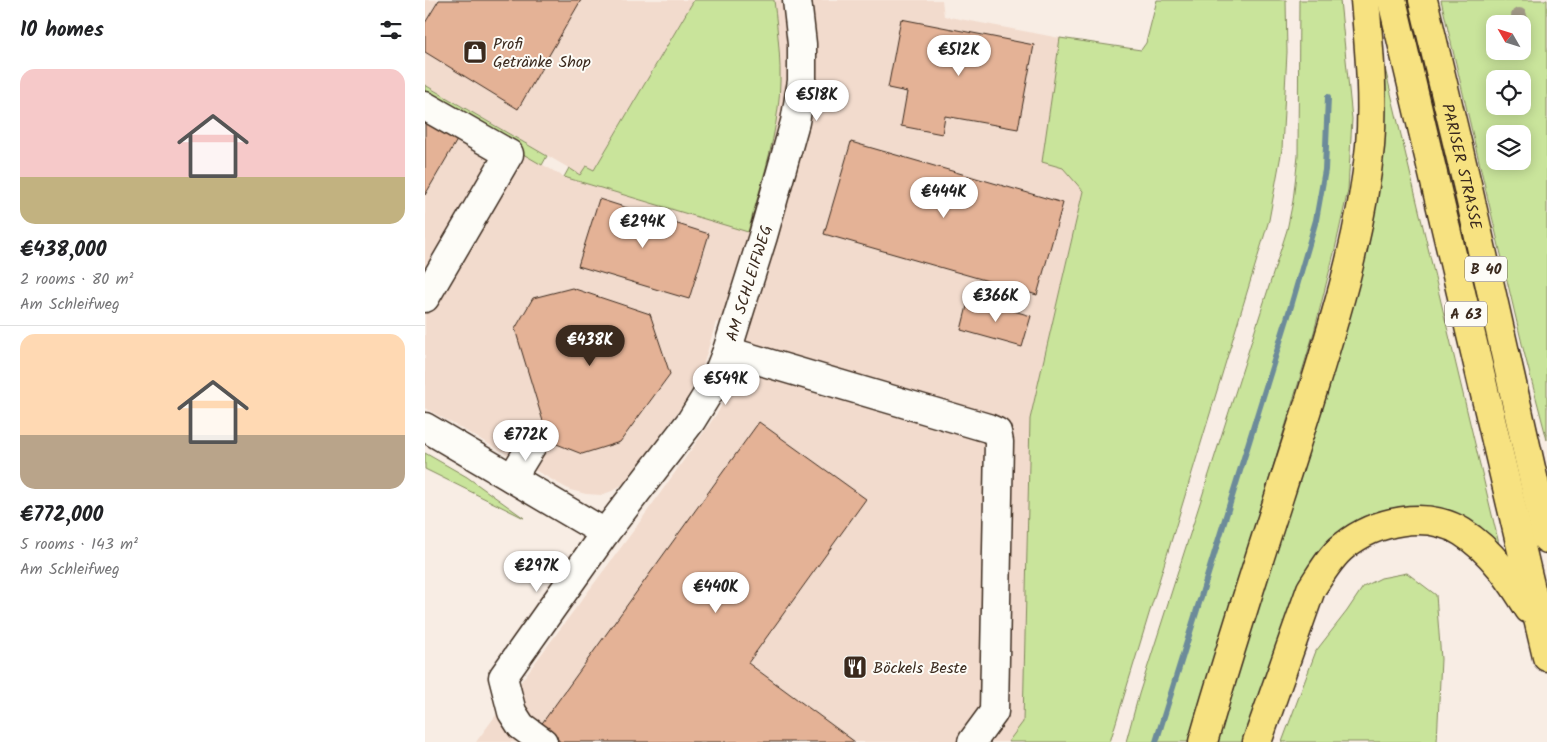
<!DOCTYPE html>
<html lang="en">
<head>
<meta charset="utf-8">
<style>
  :root { --surface:#fff; --page:#f6f6f6; --text:#202124; --muted:#757577; --line:#e0e0e0; --accent:#3b2a1e }
  body { margin:0; font-family:Kalam,sans-serif; background:var(--page); color:var(--text); height:100vh; display:flex; flex-direction:column; font-size:19px; white-space:nowrap }
  * { box-sizing:border-box; margin:0 }
  p { font-size:16px; color:var(--muted) }
  .icon { flex:none; width:28px; height:28px; fill:none; stroke:currentColor; stroke-width:2; stroke-linecap:round; stroke-linejoin:round }
  .map { position:relative; flex:1; overflow:hidden }
  .drawer { display:flex; flex-direction:column; background:var(--surface); width:425px }
  .drawer>* { flex:none }
  .needle { width:32px; rotate:309deg }
  .fabs { position:absolute; left:1061px; top:15px; display:grid; gap:10px }
  .fabs a { display:grid; place-items:center; width:45px; height:45px; border-radius:10px; background:var(--surface); box-shadow:0 2px 12px #0003; font-size:25px }
  .price { position:absolute; translate:-50% -42px; padding:0 11px; border-radius:18px; background:#fff; color:#222; font-size:16px; line-height:32px; filter:drop-shadow(0 1px 2px #0008) }
  .price::after { content:''; position:absolute; left:50%; top:30px; width:15px; height:11px; margin-left:-8px; background:inherit; clip-path:polygon(0 0,100% 0,50% 100%) }
  .price.active { background:var(--accent); color:#fff }
  ul { padding:0; list-style:none }
  li { display:grid; align-content:center; gap:10px; height:265px; padding:0 20px }
  li+li { border-top:1px solid var(--line) }
  li span { display:grid; place-items:center; height:155px; border-radius:15px; color:#555 }
  li>.icon { margin-inline-start:auto }
  span .icon { width:90px; height:90px; fill:#fffc; stroke-width:1 }
  li b { font-size:21px }
  h2 { display:flex; justify-content:space-between; align-items:center; height:60px; padding:0 20px; font-size:21px }
  main { display:flex; flex:1; min-height:0 }
  .map>svg:first-child { display:block }
</style>
</head>
<body>
<main>
<section class="drawer">
<h2>10 homes<svg class="icon" aria-label="filters" viewBox="0 0 24 24"><path d="M4 7h16M4 17h16"/><circle cx="9" cy="7" r="2"/><circle cx="15" cy="17" r="2"/></svg></h2>
<ul>
<li><span style="background:linear-gradient(#f6c9c9 70%,#c2b280 0)"><svg class="icon" aria-label="home" viewBox="0 0 24 24"><path d="M3 11l9-7 9 7M6 9v11h12V9"/></svg></span><div><b>€438,000</b><p>2 rooms · 80 m²</p><p>Am Schleifweg</p></div></li>
<li><span style="background:linear-gradient(#ffd9b3 65%,#b9a48a 0)"><svg class="icon" aria-label="home" viewBox="0 0 24 24"><path d="M3 11l9-7 9 7M6 9v11h12V9"/></svg></span><div><b>€772,000</b><p>5 rooms · 143 m²</p><p>Am Schleifweg</p></div></li>
</ul>
</section>
<div class="map">
<svg width="1122" height="742" viewBox="0 0 1122 742">
  <rect width="100%" height="100%" fill="#f8ede4"/>
  <filter id="ink" filterUnits="userSpaceOnUse"><feTurbulence type="fractalNoise" baseFrequency=".02" numOctaves="2"/><feDisplacementMap in="SourceGraphic" scale="10" xChannelSelector="R" yChannelSelector="G"/><feConvolveMatrix kernelMatrix="1 2 1 2 8 2 1 2 1" color-interpolation-filters="sRGB"/></filter>
  <g filter="url(#ink)">
    <path fill="#f2dbcd" d="M0 0H269L169 170 161 166 156 175 0 85Z
      M349 0H517L519 16 635 38 618 162 638 167 658 190 605 419 598 723 583 742H51L209 530 293 412 306 387 325 329 291 322 278 366 260 402 200 483 187 491 176 495 161 494 145 490 0 408V97L139 177 323 231 353 107 355 63Z"/>
    <path fill="#c9e49b" stroke="#82875c" fill-rule="evenodd" d="M269 0H349C353 36 358 72 353 108 348 150 334 191 323 232L139 177 144 168 155 175 161 166 169 170Z
      M732 0H861L862 52 857 149 844 220 685 742H583L598 722 605 419 658 191 638 168 617 162 635 38 716 50 721 43Z
      M874 0H915L927 119 923 190 910 249 889 332 764 742H701L714 694 862 230 868 201 873 156Z
      M1016 0H1122V440L1098 348ZM1070 24H1098V51H1070ZM1070 79H1098V106H1070ZM1070 134H1098V161H1070Z
      M958 60 1074 544 1069 540 1006 508 973 507 941 516 916 532 862 617 818 742H792L939 262 949 212Z
      M0 85 122 156 117 165 0 97Z
      M0 453 42 477 99 518 0 469Z
      M982 573 1011 595 1016 659 1012 742H857L891 651 922 611 938 587 956 578Z"/>
    <g fill="none" stroke-linecap="round" stroke-linejoin="round">
      <path stroke="#6c8b9a" stroke-width="6" d="M731 742 866 306 891 220 900 170 903 97"/>
    </g>
    <path fill="#e4b296" stroke="#3b2a1e" d="M14 0H156L93 109 0 52V23Z
      M476 19 609 45 593 129 520 116 517 134 476 126 482 92 463 88Z
      M0 115 35 135 0 195Z
      M426 142 638 203 612 295 399 234Z
      M174 199 284 234 264 299 153 266Z
      M147 288 225 314 245 374 195 442 157 454 124 441 90 329 108 298Z
      M544 298 606 316 597 347 536 330Z
      M334 422 441 499 323 663 430 742H136L115 726Z"/>
    <g fill="none" stroke-linecap="round" stroke-linejoin="round">
      <g stroke="#3b2a1e" stroke-width="31">
        <g id="minor">
          <path d="M0 106 84 154 0 298"/>
          <path d="M302 351 563 428 572 432 574 442 569 712 547 742"/>
          <path d="M0 427 180 533"/>
          <path d="M87 478 109 442"/>
          <path id="s1" d="M118 742 96 726 87 712 78 677 180 533 266 421 289 384 302 351 338 236 370 122 377 81V44L372 0"/>
        </g>
      </g>
      <g stroke="#3b2a1e" stroke-width="31">
        <g id="highway">
          <path d="M967 0 1122 657"/>
          <path id="s2" d="M998 0 1042 184 1122 539"/>
          <path d="M778 742C809 634 845 526 879 419 907 329 936 240 945 146 949 97 944 49 940 0"/>
          <path d="M832 742 886 589C896 574 905 557 919 546 950 521 1001 510 1037 532 1067 551 1086 580 1104 609"/>
        </g>
      </g>
      <use href="#minor" stroke="#fdfcf7" stroke-width="28"/>
      <use href="#highway" stroke="#f7e281" stroke-width="28"/>
    </g>
    <circle fill="#a39b88" cx="1094" cy="16" r="8"/>
  </g>
  <defs>
    <g id="shop-square" transform="scale(1.25)"><rect x="-9" y="-9" width="18" height="18" rx="4" fill="#3b2a1e" stroke="#fdfcf7"/><path d="M-5-2.5h2.3a2.7 3.5 0 0 1 5.4 0H5L5.5 6h-11ZM-1.5-2.5h3a1.5 2.3 0 0 0-3 0Z" fill="#fff"/></g>
    <g id="restaurant-square" transform="scale(1.25)"><rect x="-9" y="-9" width="18" height="18" rx="4" fill="#3b2a1e" stroke="#fdfcf7"/><path d="M-5-6h1v4h1v-4h1v4h1v-4h1v5L-1.5 .5V6h-2V.5L-5-1ZM5-6V6H3V1.5H1.5Q1.5-4 5-6Z" fill="#fff"/></g>
  </defs>
  <g fill-rule="evenodd">
    <use href="#shop-square" x="50" y="52"/>
    <use href="#restaurant-square" x="430" y="667"/>
  </g>
  <g text-anchor="middle" stroke-width="4" stroke-linejoin="round" paint-order="stroke">
    <g fill="#fdfcf7" stroke="#75695f" stroke-width="1">
      <rect x="1040" y="256.5" width="42" height="25" rx="4"/>
      <rect x="1020" y="301.5" width="42" height="25" rx="4"/>
    </g>
    <g font-size="15" font-weight="bold" fill="#3b2a1e">
      <text x="1061" y="274">B 40</text>
      <text x="1041" y="319">A 63</text>
    </g>
    <g font-size="16" fill="#3b2a1e" stroke="#fdfcf7" text-anchor="start">
      <text x="68" y="49">Profi<tspan x="68" dy="18">Getränke Shop</tspan></text>
      <text x="448" y="673">Böckels Beste</text>
    </g>
    <g font-size="16" fill="#3b2a1e" stroke="#fdfcf7">
      <text dy="6" stroke="none"><textPath href="#s2" startOffset="171">PARISER STRASSE</textPath></text>
      <text dy="6" stroke="none"><textPath href="#s1" startOffset="548">AM SCHLEIFWEG</textPath></text>
    </g>
  </g>
</svg>
<div class="fabs">
<a><svg class="needle" viewBox="-14 -14 28 28"><path d="M0-13l5 13h-10z" fill="#e53935"/><path d="M0 13l5-13h-10z" fill="#757577"/></svg></a>
<a><svg class="icon" aria-label="locate" viewBox="0 0 24 24"><circle cx="12" cy="12" r="6"/><path d="M12 2v4M12 18v4M2 12h4M18 12h4"/></svg></a>
<a><svg class="icon" aria-label="layers" viewBox="0 0 24 24"><path d="M12 4l9 5-9 5-9-5zM3 14l9 5 9-5"/></svg></a>
</div>
<b class="price" style="left:534px;top:77px">€512K</b>
<b class="price" style="left:392px;top:122px">€518K</b>
<b class="price" style="left:519px;top:219px">€444K</b>
<b class="price" style="left:218px;top:249px">€294K</b>
<b class="price" style="left:571px;top:323px">€366K</b>
<b class="price active" style="left:165px;top:367px">€438K</b>
<b class="price" style="left:301px;top:406px">€549K</b>
<b class="price" style="left:101px;top:462px">€772K</b>
<b class="price" style="left:112px;top:593px">€297K</b>
<b class="price" style="left:291px;top:614px">€440K</b>
</div>
</main>
</body>
</html>
